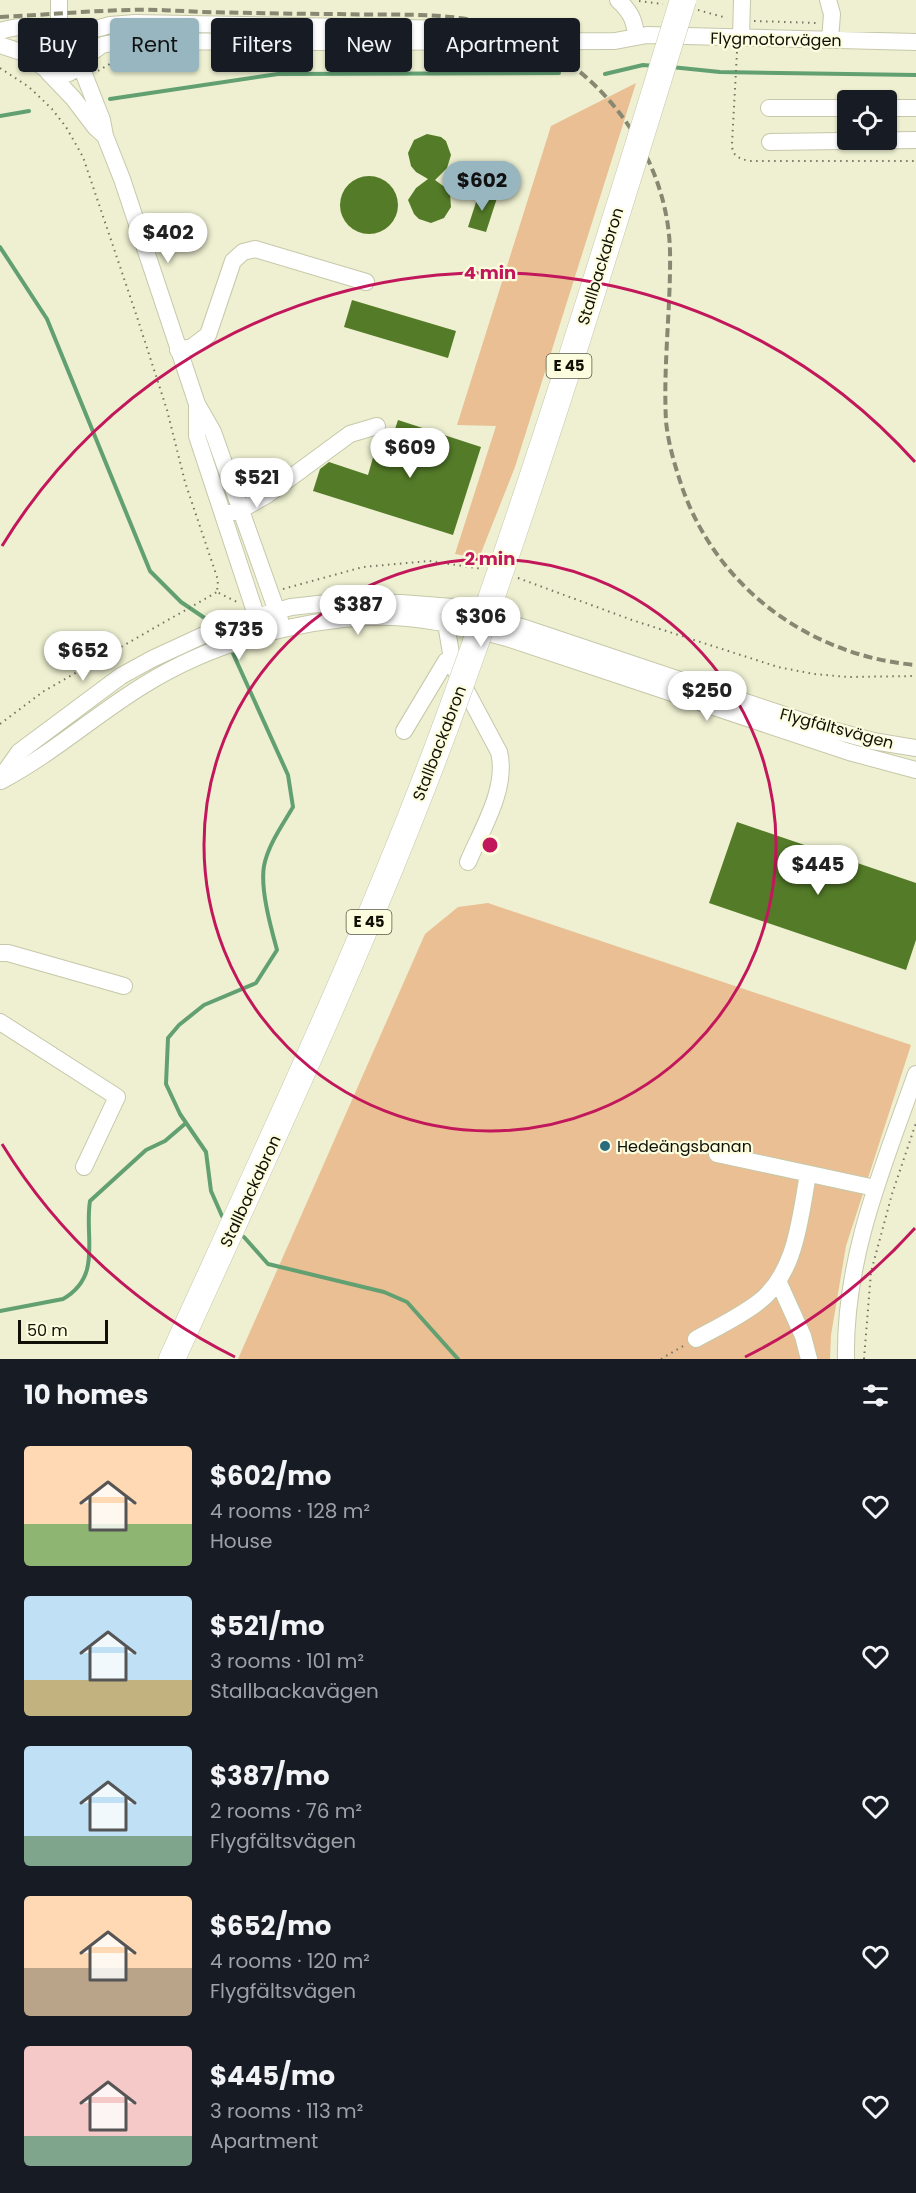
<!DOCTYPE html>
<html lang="en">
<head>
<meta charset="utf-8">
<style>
  :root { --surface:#171b24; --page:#242831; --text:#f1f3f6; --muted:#9ea1a6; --accent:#97b6c0 }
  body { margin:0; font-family:Poppins,sans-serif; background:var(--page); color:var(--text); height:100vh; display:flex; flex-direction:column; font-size:22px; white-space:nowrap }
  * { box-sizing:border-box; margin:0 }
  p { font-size:20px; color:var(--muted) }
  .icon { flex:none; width:33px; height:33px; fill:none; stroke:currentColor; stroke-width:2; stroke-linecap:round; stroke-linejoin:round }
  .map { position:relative; height:1359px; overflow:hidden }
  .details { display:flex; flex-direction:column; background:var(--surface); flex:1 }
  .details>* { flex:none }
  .banner { position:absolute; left:18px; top:18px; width:600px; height:54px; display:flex; gap:12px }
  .controls { position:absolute; left:837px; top:90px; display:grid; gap:12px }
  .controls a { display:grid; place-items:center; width:60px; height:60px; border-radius:6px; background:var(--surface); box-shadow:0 2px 4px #0004; font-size:30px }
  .scale { position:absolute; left:18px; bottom:15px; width:90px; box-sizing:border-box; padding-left:6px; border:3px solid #101006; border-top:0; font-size:16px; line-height:21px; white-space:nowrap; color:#101006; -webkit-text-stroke:4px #fcfdde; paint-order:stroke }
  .price { position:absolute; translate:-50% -51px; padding:0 14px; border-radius:21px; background:#fff; color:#222; font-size:20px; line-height:39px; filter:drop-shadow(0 2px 3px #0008) }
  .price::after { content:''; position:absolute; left:50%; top:36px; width:18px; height:14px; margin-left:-9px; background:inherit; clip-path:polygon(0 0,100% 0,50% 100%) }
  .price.active { background:var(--accent); color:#111 }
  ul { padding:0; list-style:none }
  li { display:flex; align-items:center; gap:18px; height:150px; padding:0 24px }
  li span { display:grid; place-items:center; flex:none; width:168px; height:120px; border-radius:6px; color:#555 }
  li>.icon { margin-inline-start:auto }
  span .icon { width:72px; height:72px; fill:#fffc; stroke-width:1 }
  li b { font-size:26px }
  h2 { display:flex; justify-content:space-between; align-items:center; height:72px; padding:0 24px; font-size:26px }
  .tag { padding:0 21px; border-radius:6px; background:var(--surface); box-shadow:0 2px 4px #0004; font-size:21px; line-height:54px }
  .tag.active { background:var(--accent); color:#111 }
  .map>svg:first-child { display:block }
</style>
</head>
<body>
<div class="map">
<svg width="916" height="1359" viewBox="0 0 916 1359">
  <rect width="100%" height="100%" fill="#eef0d1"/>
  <path fill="#eabf94" d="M636 83 515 467 479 558 455 554 496 426 457 425 551 126Z
    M488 903 911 1045 846 1246 831 1335 830 1359H238L425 934 458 907Z"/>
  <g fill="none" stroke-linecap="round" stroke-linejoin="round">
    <path stroke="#62a072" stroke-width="4" d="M671 67 720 72 916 75
      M605 74 643 65 655 66
      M110 99 278 74 559 73
      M0 116 29 111
      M0 247 47 319 150 571 181 602 215 625
      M222 1216 211 1191 206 1152 180 1114 166 1084 168 1038 179 1025 204 1005 256 983 277 950C271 928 260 889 264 866 268 845 283 824 293 807L288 775 231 649
      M244 1237 268 1264 384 1292 407 1302 458 1359
      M0 1311 63 1299C103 1276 84 1237 90 1201L146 1150 165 1141 186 1123"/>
  </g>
  <path fill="#547c28" d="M427 134 441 137 446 141 451 155 447 168 435 180 446 188 450 194 451 207 444 218 431 223 419 219 414 214 408 200 416 188 428 179 416 172 411 166 408 153 414 140Z
    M340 205a29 29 0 1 1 58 0a29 29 0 1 1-58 0Z
    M479 193 497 198 486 232 468 227Z
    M352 300 456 331 448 358 344 327Z
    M398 420 481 447 453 535 313 491 320 469 329 462 368 475 374 454 397 462 403 444 391 441Z
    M737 822 916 883V940L906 970 709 903Z"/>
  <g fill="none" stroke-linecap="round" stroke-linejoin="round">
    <g stroke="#c6c8a9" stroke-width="18">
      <path id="minor" d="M59 0V33
        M618 0C630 11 635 20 636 37
        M828 0 832 14 830 40
        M0 31C20 25 35 25 54 34
        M39 54a21 21 0 1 1 42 0a21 21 0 1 1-42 0Z
        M71 36 110 25 135 23 513 30
        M741 38 742 0
        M0 45 24 53 43 67
        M81 60 102 45 122 41 319 42 615 41 647 35 916 42
        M80 64 102 120 105 136 122 179 197 404 213 432 280 620
        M48 72 73 98 95 127 105 136
        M769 108H848
        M886 108H916
        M770 142 916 140
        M178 350 192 347 208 335 233 261 243 252 255 249 366 282
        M197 405V436L260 627
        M229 513 246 507 267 495 350 434 377 426
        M452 659 453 666 499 752C508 788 482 829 468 862
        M404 731 446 661 452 659 446 624
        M0 779 19 752 121 676 152 659 206 634 256 617 291 607 336 602 401 603 453 607 528 629 814 725 873 741 916 748
        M1 781C52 754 95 715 144 685 210 644 291 621 368 617 415 615 463 626 507 638L849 752 916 770
        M0 953H8L124 986
        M0 1022 117 1097 84 1167
        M717 1154 875 1188
        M779 1283 803 1336 809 1359
        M696 1339C716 1328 737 1318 756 1304 796 1276 800 1218 808 1174
        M846 1359C844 1258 883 1167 916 1074"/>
    </g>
    <g stroke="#c6c8a9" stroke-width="27">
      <path id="highway" d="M172 1359C267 1150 365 943 445 728"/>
    </g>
    <path stroke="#747562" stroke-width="2" stroke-dasharray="1.5 4.5" stroke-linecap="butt" d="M639 1 663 4
      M698 10 727 18
      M754 21 817 23
      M737 52 732 144C732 156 738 158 749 161H916
      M0 68 29 87 52 109 66 127 83 157 137 317 167 410 185 482 218 580 217 592 237 602
      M98 71 118 59 131 56
      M518 578 632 620 778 667 814 674 848 677 916 676
      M283 589 363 567 429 561 483 569
      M0 724 44 691 217 592
      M661 1359 685 1345
      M864 1359 871 1272 892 1194 916 1123"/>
    <use href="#minor" stroke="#fff" stroke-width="16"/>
    <use href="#highway" stroke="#fff" stroke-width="26"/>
    <path stroke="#878872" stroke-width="4" stroke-dasharray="9 4.5" stroke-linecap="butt" d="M0 17C43 15 86 11 129 10 154 9 178 11 203 12 249 13 294 14 339 14 394 16 454 10 507 29 522 34 536 42 549 50 619 92 668 169 670 251 671 307 663 365 666 421 668 443 675 466 682 487 717 588 810 656 916 665"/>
    <g stroke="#c6c8a9" stroke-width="27" stroke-linecap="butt">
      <path id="highway-bridge" d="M445 728C533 488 608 244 683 0"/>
    </g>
    <use href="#highway-bridge" stroke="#fff" stroke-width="26"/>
  </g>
  <g fill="none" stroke="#c2185b" stroke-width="3">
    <circle cx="490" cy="845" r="286"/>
    <path d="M915 1228A572 572 0 0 1 745 1357M235 1357A572 572 0 0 1 2 1144M2 546A572 572 0 0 1 915 462"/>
  </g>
  <circle fill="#286c7d" stroke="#fcfdde" stroke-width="2" cx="605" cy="1146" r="6"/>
  <g text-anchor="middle" stroke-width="4.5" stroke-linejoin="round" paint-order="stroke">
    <g fill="#fcfdde" stroke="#575747" stroke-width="1.5">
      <rect x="546.5" y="354" width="45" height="24" rx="4.5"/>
      <rect x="346.5" y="910" width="45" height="24" rx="4.5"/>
    </g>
    <g font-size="15" font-weight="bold" fill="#101006">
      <text x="569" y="371">E 45</text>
      <text x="369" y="927">E 45</text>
    </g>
    <g font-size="16" fill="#101006" stroke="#fcfdde">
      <text transform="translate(776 39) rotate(1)" y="6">Flygmotorvägen</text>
      <text transform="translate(600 266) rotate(-73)" y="6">Stallbackabron</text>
      <text transform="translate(837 728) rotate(15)" y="6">Flygfältsvägen</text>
      <text transform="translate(439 743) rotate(-69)" y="6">Stallbackabron</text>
      <text transform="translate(250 1191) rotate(-65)" y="6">Stallbackabron</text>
    </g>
    <g font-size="16" fill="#101006" stroke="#fcfdde" text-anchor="start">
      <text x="617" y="1152">Hedeängsbanan</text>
    </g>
  </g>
  <circle cx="490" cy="845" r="9" fill="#c2185b" stroke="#fcfdde" stroke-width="3"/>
  <g font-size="18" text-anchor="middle" font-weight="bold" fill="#c2185b" stroke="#fcfdde" stroke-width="4.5" stroke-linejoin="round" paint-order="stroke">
    <text x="490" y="279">4 min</text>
    <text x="490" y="565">2 min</text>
  </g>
</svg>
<div class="controls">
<a><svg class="icon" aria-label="locate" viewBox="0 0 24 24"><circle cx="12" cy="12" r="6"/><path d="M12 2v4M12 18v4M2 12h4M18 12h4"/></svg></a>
</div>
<div class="scale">50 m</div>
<b class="price active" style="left:482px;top:212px">$602</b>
<b class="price" style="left:168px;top:264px">$402</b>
<b class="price" style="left:410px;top:479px">$609</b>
<b class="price" style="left:257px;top:509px">$521</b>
<b class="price" style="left:358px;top:636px">$387</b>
<b class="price" style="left:481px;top:648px">$306</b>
<b class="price" style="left:239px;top:661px">$735</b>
<b class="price" style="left:83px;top:682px">$652</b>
<b class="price" style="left:707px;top:722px">$250</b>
<b class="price" style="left:818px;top:896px">$445</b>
<div class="banner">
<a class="tag">Buy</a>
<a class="tag active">Rent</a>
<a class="tag">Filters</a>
<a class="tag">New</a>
<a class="tag">Apartment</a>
</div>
</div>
<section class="details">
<h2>10 homes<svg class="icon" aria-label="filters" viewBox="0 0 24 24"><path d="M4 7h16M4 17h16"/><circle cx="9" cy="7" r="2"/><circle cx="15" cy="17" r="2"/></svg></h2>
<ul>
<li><span style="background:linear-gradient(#ffd9b3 65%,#8fb573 0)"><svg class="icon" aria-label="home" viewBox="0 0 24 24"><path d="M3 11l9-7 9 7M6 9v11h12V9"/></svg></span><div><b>$602/mo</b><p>4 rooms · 128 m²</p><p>House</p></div><svg class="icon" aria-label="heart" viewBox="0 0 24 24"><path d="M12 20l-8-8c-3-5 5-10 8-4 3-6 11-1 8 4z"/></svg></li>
<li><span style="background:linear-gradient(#bfe0f5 70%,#c2b280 0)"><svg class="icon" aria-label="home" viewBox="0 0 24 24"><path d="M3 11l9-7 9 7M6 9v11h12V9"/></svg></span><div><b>$521/mo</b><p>3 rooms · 101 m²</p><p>Stallbackavägen</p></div><svg class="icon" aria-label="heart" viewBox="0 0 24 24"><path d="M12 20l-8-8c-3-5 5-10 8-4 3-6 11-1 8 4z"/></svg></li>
<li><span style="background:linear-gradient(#bfe0f5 75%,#7fa58c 0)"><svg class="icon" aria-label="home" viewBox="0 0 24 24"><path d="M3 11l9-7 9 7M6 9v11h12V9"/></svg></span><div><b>$387/mo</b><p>2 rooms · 76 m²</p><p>Flygfältsvägen</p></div><svg class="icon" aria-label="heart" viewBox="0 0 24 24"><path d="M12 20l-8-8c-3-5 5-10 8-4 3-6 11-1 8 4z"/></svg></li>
<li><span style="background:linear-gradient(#ffd9b3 60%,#b9a48a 0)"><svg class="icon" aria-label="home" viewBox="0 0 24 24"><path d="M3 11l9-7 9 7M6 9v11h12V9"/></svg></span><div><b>$652/mo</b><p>4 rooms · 120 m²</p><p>Flygfältsvägen</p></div><svg class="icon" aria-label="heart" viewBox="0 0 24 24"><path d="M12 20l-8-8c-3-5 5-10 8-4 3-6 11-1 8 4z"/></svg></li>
<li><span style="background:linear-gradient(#f6c9c9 75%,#7fa58c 0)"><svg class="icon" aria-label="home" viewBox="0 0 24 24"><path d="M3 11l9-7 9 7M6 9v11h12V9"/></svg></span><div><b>$445/mo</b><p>3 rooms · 113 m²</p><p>Apartment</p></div><svg class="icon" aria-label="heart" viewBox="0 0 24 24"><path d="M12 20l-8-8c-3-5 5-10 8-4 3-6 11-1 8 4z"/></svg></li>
</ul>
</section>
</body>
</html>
